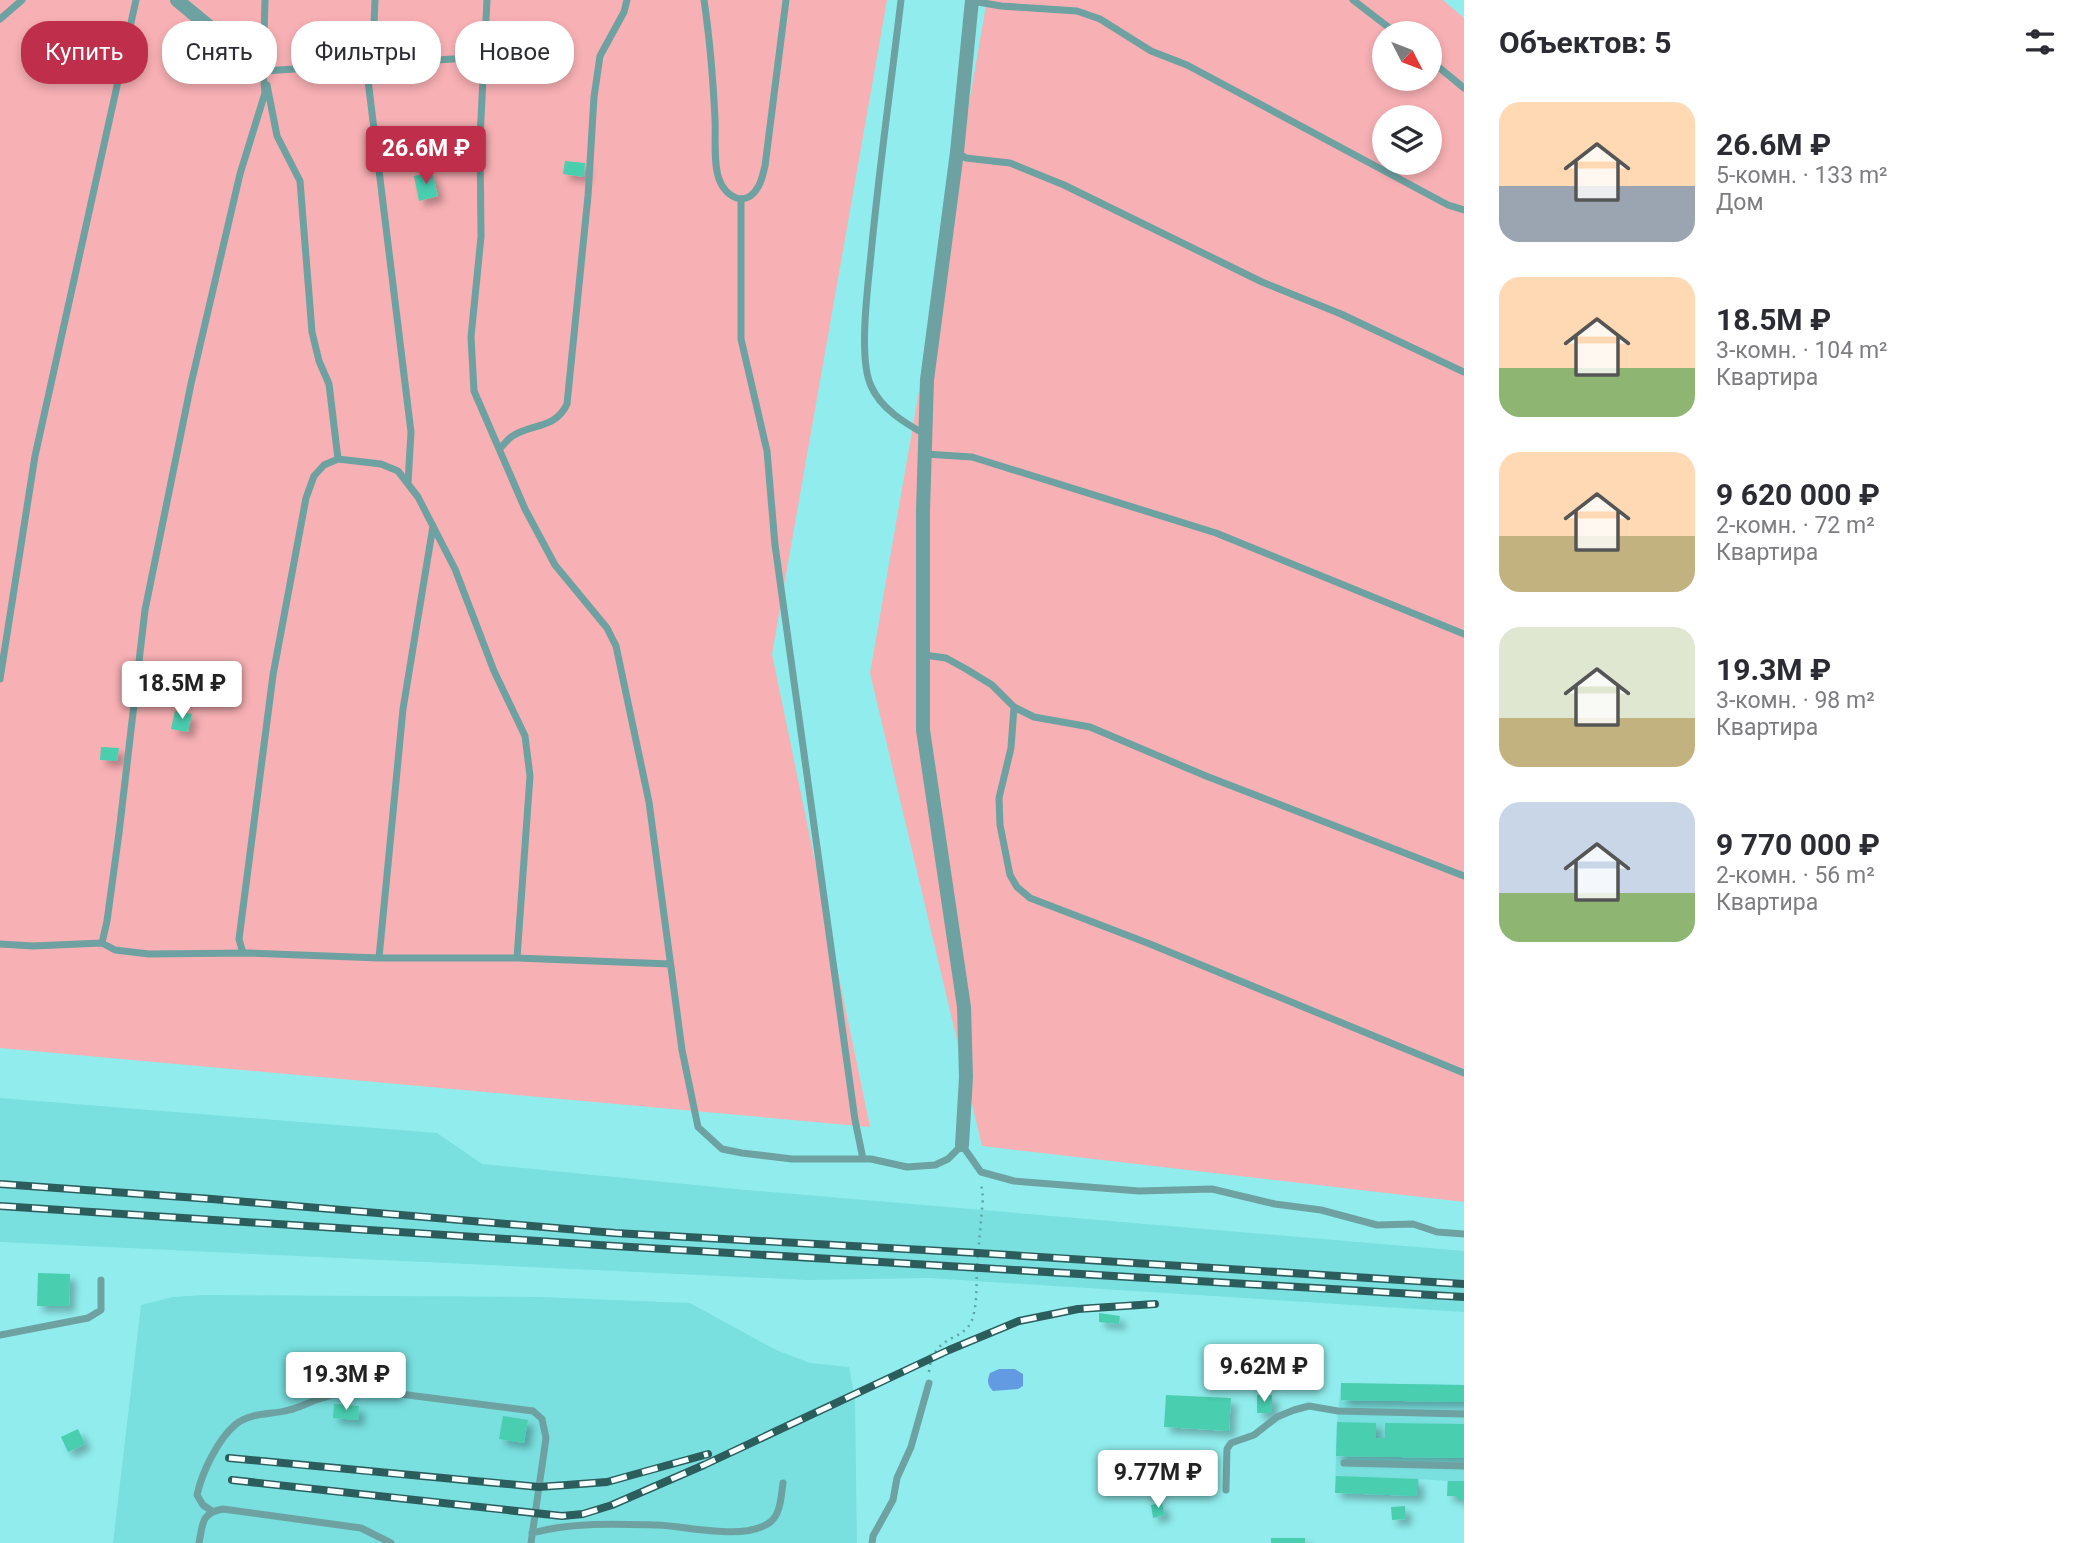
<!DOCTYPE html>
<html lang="ru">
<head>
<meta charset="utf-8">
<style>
  :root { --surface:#fff; --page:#f7f7f7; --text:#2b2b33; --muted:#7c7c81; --accent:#bf2e4a }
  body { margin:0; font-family:Roboto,sans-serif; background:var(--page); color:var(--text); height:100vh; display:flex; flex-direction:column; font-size:26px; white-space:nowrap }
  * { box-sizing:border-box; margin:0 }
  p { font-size:23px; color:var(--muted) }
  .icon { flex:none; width:38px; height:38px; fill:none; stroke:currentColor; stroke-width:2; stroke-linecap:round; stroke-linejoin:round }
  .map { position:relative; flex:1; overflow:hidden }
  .sheet { display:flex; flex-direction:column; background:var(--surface); width:630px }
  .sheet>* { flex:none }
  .top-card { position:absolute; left:21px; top:21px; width:665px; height:63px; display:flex; gap:14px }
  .needle { width:46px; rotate:132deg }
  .tools { position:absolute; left:1372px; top:21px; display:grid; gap:14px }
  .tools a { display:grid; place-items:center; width:70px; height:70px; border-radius:50%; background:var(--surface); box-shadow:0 4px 10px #0003; font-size:35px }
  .price { position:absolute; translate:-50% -60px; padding:0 16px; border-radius:7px; background:#fff; color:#222; font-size:23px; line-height:46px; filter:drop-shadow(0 2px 4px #0008) }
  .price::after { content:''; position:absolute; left:50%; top:42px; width:21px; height:16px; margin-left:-10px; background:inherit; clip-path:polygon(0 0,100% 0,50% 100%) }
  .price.active { background:var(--accent); color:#fff }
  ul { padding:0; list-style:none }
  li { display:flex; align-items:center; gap:21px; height:175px; padding:0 35px }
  li span { display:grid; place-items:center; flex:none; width:196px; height:140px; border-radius:21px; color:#555 }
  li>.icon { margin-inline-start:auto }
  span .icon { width:84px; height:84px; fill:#fffc; stroke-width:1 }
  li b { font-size:30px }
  h2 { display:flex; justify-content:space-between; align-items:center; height:84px; padding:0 35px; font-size:30px }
  .chip { padding:0 24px; border-radius:28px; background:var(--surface); box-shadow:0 4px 10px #0003; font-size:24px; line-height:63px }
  .chip.active { background:var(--accent); color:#fff }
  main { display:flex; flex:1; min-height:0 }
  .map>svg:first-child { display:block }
</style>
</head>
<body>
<main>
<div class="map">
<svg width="1464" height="1543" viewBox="0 0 1464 1543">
  <defs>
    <filter id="shadow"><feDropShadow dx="6" dy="6" stdDeviation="3.5" flood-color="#0004"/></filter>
  </defs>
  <rect width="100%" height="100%" fill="#91eded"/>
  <path fill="#79dfdf" d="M0 1098 437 1133 482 1164 746 1190 1464 1251V1312L929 1278 808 1280 0 1242Z
    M204 1295 539 1297 690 1303 776 1350 810 1363 849 1367 855 1400 857 1543H113L141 1305 173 1297Z
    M1341 1383 1464 1385V1500H1458L1456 1496H1447V1481L1419 1479 1418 1496 1335 1493 1337 1422Z"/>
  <path fill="#f7b0b4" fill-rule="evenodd" d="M0 0H887L772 654 870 1127 0 1048Z
    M987 0H1443L1464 18V1202L982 1146 870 673ZM1384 33H1430V79H1384ZM1384 117H1430V163H1384Z"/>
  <path fill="#639be3" d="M999 1369H1015L1023 1374V1386L1018 1389 993 1391C987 1385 987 1380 990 1373Z"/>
  <path fill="#49ceb0" filter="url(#shadow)" d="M565 161 585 163 584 177 563 174Z
    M432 172 438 196 419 201 414 176Z
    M175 711 192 714 188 732 171 729Z
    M101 747 119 748 117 761 100 760Z
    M38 1273 70 1274 69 1306H37Z
    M1099 1313 1120 1316 1119 1324 1099 1322Z
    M1341 1383 1464 1385V1402L1341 1400Z
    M1166 1395 1231 1398 1229 1431 1164 1427Z
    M1257 1395H1272V1413H1257Z
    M334 1404 359 1406 358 1420 333 1418Z
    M503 1416 528 1420 524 1443 499 1439Z
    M1337 1422 1376 1423V1438H1385V1423L1464 1424V1458L1336 1456Z
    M78 1429 85 1444 68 1452 61 1437Z
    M1160 1452H1187V1468H1160Z
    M1336 1476 1418 1479V1496L1335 1493Z
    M1448 1481H1464V1500H1458L1456 1496H1447Z
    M1162 1503 1165 1515 1153 1518 1151 1505Z
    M1405 1506 1406 1519 1392 1520 1391 1507Z
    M1271 1538H1305V1543H1271Z"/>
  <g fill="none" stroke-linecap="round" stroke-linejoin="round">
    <path stroke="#5ea5a5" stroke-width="2.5" stroke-dasharray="2 5" stroke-linecap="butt" d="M929 1372C933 1333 963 1343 972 1320 978 1302 976 1283 977 1265 979 1243 981 1221 983 1198L981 1182"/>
    <path stroke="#6ea2a2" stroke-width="7" d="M375 0 373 48 366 64 411 432 408 483
      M487 0 480 138 481 237 471 337 474 391 525 509 555 565 607 628 616 646 649 802 682 1050 698 1127 722 1149 742 1153 792 1159H871L907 1167 935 1165 948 1159 962 1145 981 1172 1014 1181 1139 1191 1212 1189 1275 1204 1321 1210 1377 1225 1413 1224 1437 1232 1464 1234
      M704 0C710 40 713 79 715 119 716 137 713 162 719 179 726 198 746 208 758 187 762 181 763 173 765 166L786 0
      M901 0C891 85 879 169 871 254 868 286 858 358 871 386 881 409 905 423 926 435
      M1353 0 1396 33
      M972 1 1001 6 1077 11 1100 19 1151 51 1187 65 1448 205 1464 210
      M0 19 22 0
      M1430 60 1464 88
      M263 71 484 57
      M267 85 277 136 300 181 312 332 319 361 329 384 338 459
      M958 153 966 158 1010 163 1064 185 1262 282 1341 314 1464 372
      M741 199V339L767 451 775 545 855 1120 863 1159
      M499 449C503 446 507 440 511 437 531 423 555 430 567 404L588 196 594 97 600 56 624 12 627 0
      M925 454 972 457 1216 533 1464 634
      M924 655 946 658 966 669 992 685 1014 707 1034 717 1090 727 1206 776 1464 876
      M0 679 35 456 136 0
      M1014 707 1011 748 999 798 1000 825 1010 875 1017 887 1030 898 1150 944 1464 1073
      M102 943 107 921 119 833 145 610 191 384 240 174 265 93 263 71 265 0
      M0 944 33 946 102 943 115 950 149 954 248 953 379 958H517L670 964
      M243 953 239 939 273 675 306 498 314 476 324 465 338 459 381 464 398 471 418 497 455 569 494 671 525 736 530 776 517 958
      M379 958 403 709 433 526
      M0 1335 88 1318 101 1310V1280
      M1344 1463 1464 1466
      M1226 1490 1227 1449 1231 1443 1254 1435 1277 1417 1294 1410 1309 1406 1338 1411 1464 1414
      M212 1511 203 1505 197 1495C202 1472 218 1439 236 1424 251 1412 272 1415 289 1410 299 1408 309 1402 319 1399 341 1391 361 1390 384 1392L533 1411 542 1419 546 1438 531 1543
      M532 1533C572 1522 615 1524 657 1525 688 1526 742 1541 769 1523 781 1515 781 1496 783 1483
      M199 1543C203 1523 201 1513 223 1509L361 1528 391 1543
      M872 1543 873 1536 893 1500 897 1478 911 1447 929 1383"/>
    <path stroke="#6ea2a2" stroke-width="14" d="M177 0 263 71
      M962 1145 966 1077 964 1007 923 730V511L927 380 957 152 972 0"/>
    <g stroke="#2c5d5d" stroke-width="8">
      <path id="rail" d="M0 1184 212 1199 615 1233 978 1253 1464 1284
        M0 1206 614 1246 1464 1297
        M229 1458 539 1487 607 1482 708 1454
        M232 1480 562 1516 583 1514 612 1505 704 1465 949 1350 1019 1321 1078 1309 1155 1304"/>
    </g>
    <use href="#rail" stroke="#f5fefd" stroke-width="5" stroke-dasharray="16" stroke-linecap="butt"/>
  </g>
</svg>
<div class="tools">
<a><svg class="needle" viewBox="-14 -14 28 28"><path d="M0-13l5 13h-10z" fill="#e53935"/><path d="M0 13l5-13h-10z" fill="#7c7c81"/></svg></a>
<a><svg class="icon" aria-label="layers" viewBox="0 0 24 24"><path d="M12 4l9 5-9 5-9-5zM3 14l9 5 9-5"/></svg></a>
</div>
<b class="price active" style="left:426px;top:186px">26.6M ₽</b>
<b class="price" style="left:182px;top:721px">18.5M ₽</b>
<b class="price" style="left:1264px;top:1404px">9.62M ₽</b>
<b class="price" style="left:346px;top:1412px">19.3M ₽</b>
<b class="price" style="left:1158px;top:1510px">9.77M ₽</b>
<div class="top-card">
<a class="chip active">Купить</a>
<a class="chip">Снять</a>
<a class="chip">Фильтры</a>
<a class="chip">Новое</a>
</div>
</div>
<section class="sheet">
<h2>Объектов: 5<svg class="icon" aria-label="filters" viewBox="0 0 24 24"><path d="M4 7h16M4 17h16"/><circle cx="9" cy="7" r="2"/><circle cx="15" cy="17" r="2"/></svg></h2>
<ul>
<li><span style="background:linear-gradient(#ffd9b3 60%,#9aa5b1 0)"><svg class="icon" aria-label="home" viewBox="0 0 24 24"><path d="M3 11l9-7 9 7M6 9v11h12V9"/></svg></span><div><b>26.6M ₽</b><p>5-комн. · 133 m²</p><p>Дом</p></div></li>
<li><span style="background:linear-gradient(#ffd9b3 65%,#8fb573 0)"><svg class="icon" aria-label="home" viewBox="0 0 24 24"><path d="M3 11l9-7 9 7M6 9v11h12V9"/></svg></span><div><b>18.5M ₽</b><p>3-комн. · 104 m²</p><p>Квартира</p></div></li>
<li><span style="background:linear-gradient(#ffd9b3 60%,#c2b280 0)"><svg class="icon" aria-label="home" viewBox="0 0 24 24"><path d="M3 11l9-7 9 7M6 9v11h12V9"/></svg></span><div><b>9 620 000 ₽</b><p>2-комн. · 72 m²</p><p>Квартира</p></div></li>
<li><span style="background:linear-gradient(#dfe7d0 65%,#c2b280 0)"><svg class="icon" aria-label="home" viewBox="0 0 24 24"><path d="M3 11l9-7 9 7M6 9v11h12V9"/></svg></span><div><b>19.3M ₽</b><p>3-комн. · 98 m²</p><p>Квартира</p></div></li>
<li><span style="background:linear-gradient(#c9d6e8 65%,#8fb573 0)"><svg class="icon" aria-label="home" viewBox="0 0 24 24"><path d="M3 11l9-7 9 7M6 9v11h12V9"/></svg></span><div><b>9 770 000 ₽</b><p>2-комн. · 56 m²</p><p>Квартира</p></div></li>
</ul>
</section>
</main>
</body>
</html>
